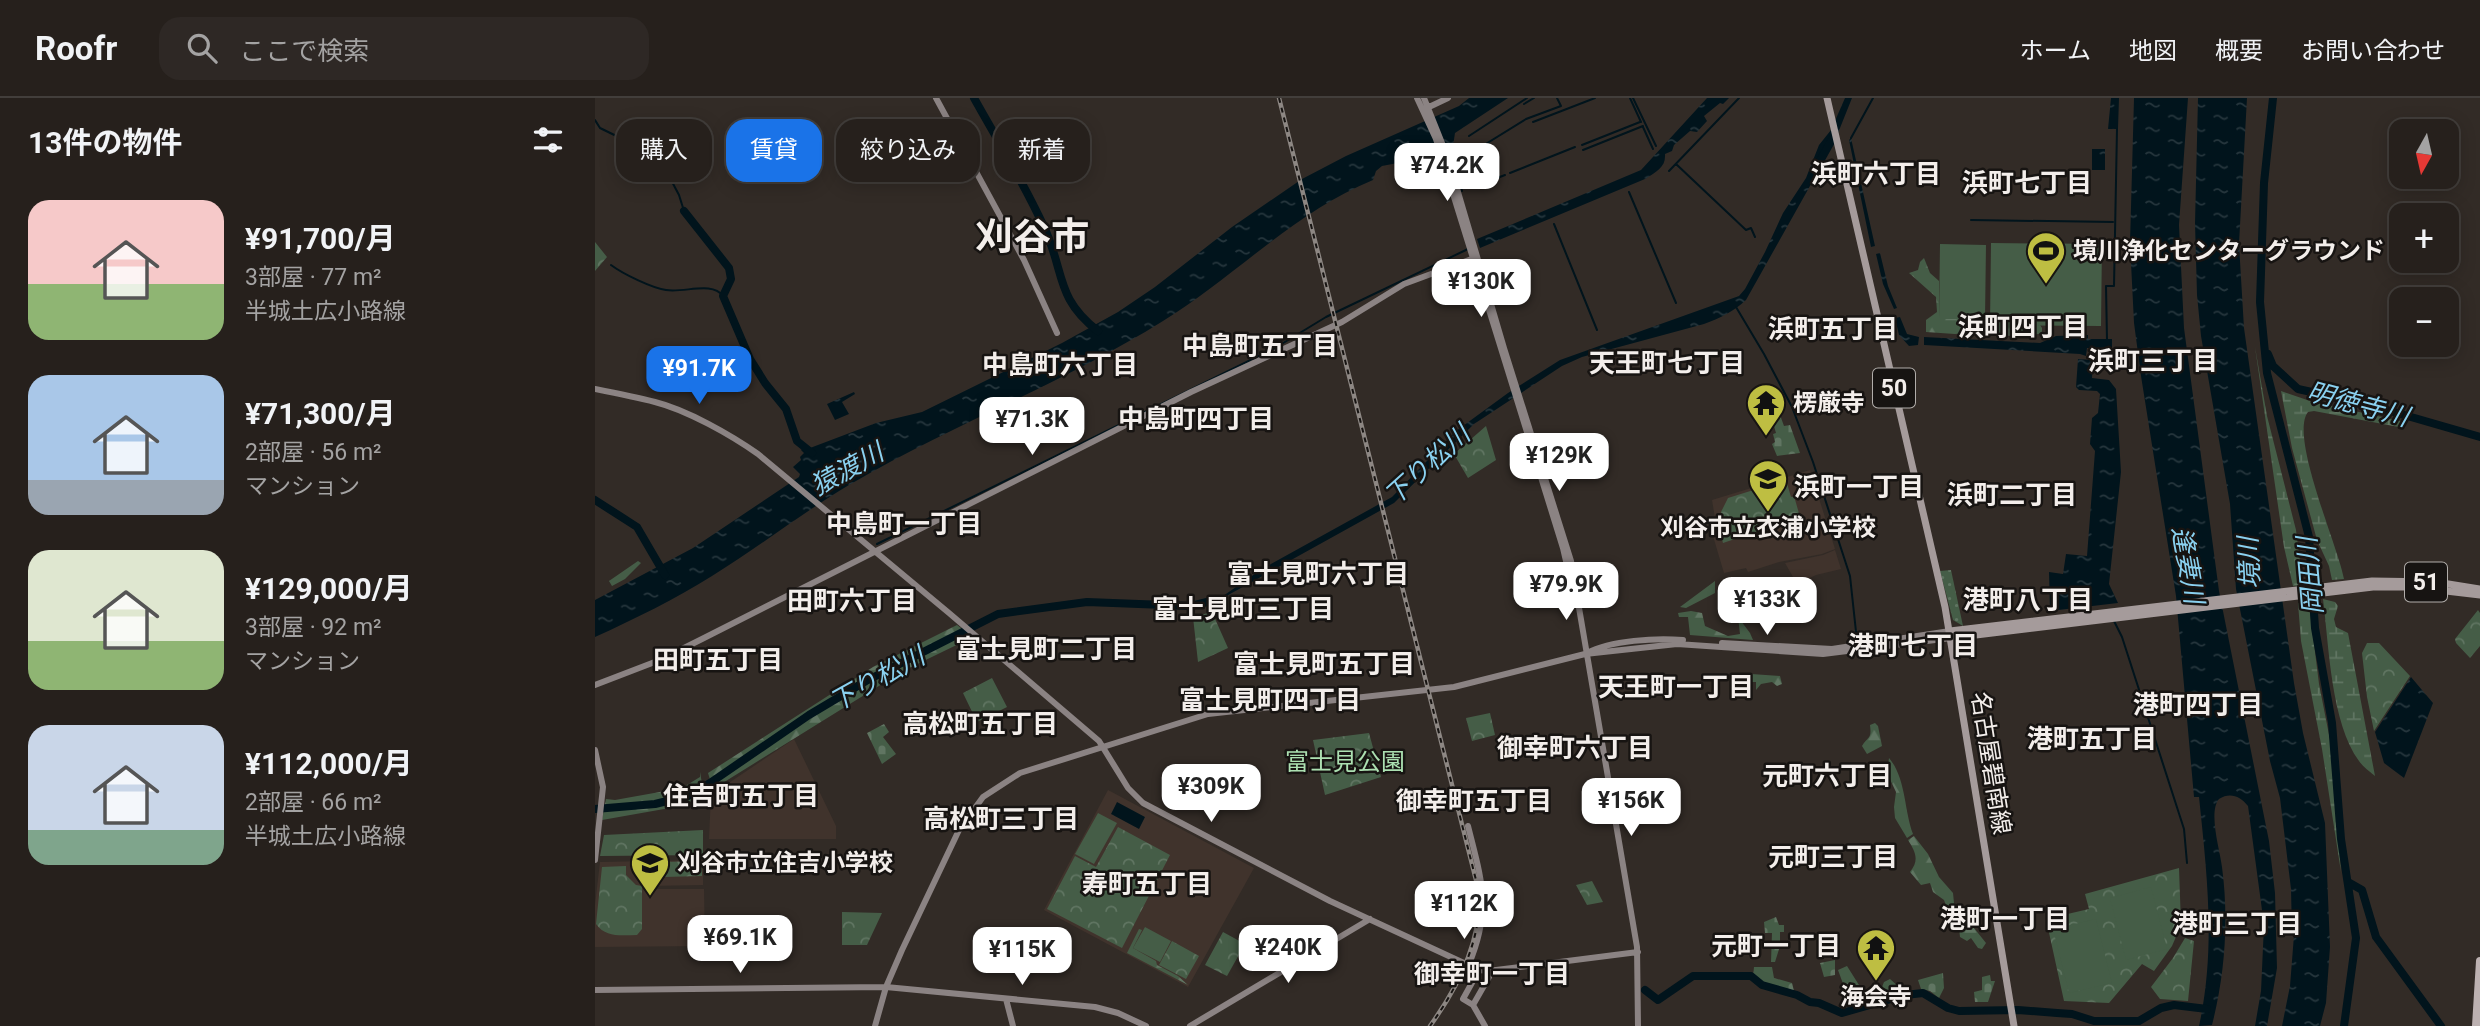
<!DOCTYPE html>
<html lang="ja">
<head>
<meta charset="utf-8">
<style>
  :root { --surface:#26201c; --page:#2e2825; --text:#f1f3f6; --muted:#a4a3a3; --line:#423e3b; --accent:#1a73e8 }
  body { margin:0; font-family:Roboto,"Noto Sans JP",sans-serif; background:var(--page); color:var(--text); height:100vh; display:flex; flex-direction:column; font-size:26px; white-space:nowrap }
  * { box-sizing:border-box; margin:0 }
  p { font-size:23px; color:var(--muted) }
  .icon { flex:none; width:38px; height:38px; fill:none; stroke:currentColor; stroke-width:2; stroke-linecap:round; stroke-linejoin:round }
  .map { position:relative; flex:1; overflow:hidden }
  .drawer { display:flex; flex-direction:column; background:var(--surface); width:595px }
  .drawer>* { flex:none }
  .top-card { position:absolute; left:21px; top:21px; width:665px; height:63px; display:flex; gap:14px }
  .needle { width:46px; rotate:188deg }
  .buttons { position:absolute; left:1794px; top:21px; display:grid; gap:14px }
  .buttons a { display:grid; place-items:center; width:70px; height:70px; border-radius:14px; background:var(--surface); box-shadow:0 4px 18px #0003,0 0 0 2px var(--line); font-size:35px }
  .price { position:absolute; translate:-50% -60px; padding:0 16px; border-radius:14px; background:#fff; color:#222; font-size:23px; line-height:46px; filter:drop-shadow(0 2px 4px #0008) }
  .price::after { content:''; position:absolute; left:50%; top:42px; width:21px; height:16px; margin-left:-10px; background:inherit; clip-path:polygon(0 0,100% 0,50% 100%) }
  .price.on { background:var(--accent); color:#fff }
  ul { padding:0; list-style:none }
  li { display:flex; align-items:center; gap:21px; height:175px; padding:0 28px }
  li span { display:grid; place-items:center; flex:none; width:196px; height:140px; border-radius:21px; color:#555 }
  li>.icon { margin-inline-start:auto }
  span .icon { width:84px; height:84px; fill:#fffc; stroke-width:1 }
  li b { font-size:30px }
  h2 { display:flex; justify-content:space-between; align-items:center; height:84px; padding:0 28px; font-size:30px }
  .pill { padding:0 24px; border-radius:21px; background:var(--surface); box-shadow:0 4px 18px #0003,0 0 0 2px var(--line); font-size:24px; line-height:63px }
  .pill.on { background:var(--accent); color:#fff }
  header { display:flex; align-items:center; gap:42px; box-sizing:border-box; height:98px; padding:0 35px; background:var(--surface); border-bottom:2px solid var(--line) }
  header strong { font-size:33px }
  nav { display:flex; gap:38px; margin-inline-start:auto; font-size:24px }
  .search { width:490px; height:63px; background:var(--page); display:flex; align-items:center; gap:18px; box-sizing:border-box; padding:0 24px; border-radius:21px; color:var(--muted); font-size:26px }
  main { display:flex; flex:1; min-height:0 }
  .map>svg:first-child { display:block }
</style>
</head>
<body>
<header>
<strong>Roofr</strong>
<div class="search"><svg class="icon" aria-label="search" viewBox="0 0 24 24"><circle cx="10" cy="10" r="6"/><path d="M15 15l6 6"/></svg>ここで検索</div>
<nav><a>ホーム</a><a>地図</a><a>概要</a><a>お問い合わせ</a></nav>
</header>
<main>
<section class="drawer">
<h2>13件の物件<svg class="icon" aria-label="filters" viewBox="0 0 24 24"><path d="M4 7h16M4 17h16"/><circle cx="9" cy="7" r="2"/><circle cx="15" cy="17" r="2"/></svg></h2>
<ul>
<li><span style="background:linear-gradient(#f6c9c9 60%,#8fb573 0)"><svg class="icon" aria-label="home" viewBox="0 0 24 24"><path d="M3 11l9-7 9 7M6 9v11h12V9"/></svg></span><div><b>¥91,700/月</b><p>3部屋 · 77 m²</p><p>半城土広小路線</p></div></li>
<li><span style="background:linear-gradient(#a9c7e8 75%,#9aa5b1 0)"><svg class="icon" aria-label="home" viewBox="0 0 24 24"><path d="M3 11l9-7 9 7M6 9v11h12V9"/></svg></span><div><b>¥71,300/月</b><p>2部屋 · 56 m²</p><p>マンション</p></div></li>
<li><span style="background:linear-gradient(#dfe7d0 65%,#8fb573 0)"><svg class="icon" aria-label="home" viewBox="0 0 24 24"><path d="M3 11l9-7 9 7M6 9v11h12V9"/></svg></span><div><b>¥129,000/月</b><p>3部屋 · 92 m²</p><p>マンション</p></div></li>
<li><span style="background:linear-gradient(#c9d6e8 75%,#7fa58c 0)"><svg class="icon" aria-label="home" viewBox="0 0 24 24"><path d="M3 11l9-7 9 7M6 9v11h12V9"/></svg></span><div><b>¥112,000/月</b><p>2部屋 · 66 m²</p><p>半城土広小路線</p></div></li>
</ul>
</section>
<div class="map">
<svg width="1885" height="928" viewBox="0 0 1885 928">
  <defs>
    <pattern id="grass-dots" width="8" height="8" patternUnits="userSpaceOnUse" patternTransform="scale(1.75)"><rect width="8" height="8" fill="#455d47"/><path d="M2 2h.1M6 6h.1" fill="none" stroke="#607562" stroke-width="1.8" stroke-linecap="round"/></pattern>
    <pattern id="forest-firs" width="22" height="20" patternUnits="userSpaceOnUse" patternTransform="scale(1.75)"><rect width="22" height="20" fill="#455d47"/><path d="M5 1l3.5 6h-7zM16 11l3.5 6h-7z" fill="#607562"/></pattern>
    <pattern id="wetland-marsh" width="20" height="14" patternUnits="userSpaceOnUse" patternTransform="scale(1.75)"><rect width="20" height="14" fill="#455d47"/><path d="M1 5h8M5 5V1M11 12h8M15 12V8" fill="none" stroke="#607562"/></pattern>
    <pattern id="cemetery-stones" width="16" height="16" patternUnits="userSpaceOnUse" patternTransform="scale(1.75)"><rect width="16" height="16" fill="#455d47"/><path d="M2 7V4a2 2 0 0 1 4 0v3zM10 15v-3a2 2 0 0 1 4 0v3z" fill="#607562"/></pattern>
    <pattern id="park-crowns" width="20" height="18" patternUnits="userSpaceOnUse" patternTransform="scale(1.75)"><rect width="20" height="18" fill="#455d47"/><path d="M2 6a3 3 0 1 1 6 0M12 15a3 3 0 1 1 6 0" fill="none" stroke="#607562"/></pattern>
    <pattern id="water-ripples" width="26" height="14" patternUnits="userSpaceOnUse" patternTransform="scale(1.75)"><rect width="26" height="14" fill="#01141c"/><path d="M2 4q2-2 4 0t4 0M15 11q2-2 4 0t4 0" fill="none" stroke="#26363d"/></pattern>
  </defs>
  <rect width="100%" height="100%" fill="#322b26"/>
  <path fill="#40332c" d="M1215 372 1240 451 1227 456 1184 464 1153 474 1151 470 1129 475 1118 438 1124 433 1123 426H1121L1117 402Z
    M1240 452 1246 471 1221 477 1202 486 1190 465 1228 457Z
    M199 641 241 728V741H114L116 697Z
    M513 692 659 770 593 889 449 812Z
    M108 762V787L52 788V791H109L110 848 0 849V807L5 764Z"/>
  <path fill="url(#grass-dots)" d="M1356 472 1368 528 1358 522 1345 473Z"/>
  <path fill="url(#forest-firs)" d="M1329 160 1335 175 1344 183V220L1390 221V233L1360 236 1331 234V222L1342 214 1341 199 1314 175 1323 172 1325 164Z
    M1397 227H1445L1447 230V235L1426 240 1399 235Z
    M1120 483V495L1091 510 1085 509Z
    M1096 513 1107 515 1110 528 1133 538 1145 536 1143 519 1155 535 1158 542 1095 537 1093 519H1084L1083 515Z
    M362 527 378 539 308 573 118 691 113 675 278 569Z
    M1156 576 1185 578 1187 586 1182 588 1177 584 1166 586 1161 592V584H1141L1140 580 1148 581Z
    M1280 625 1283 628 1287 648 1272 656 1267 648C1273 638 1277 642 1275 627Z
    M1294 660C1311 680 1309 712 1318 736L1312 740 1300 720 1299 709 1301 694 1292 675Z
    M105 674 109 697 86 708 7 722 11 701 20 702 87 690 105 679Z
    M1319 738 1333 756 1344 779 1358 795 1359 805 1391 845 1387 851 1383 850 1376 840 1372 843 1365 839 1363 821 1355 818 1349 802 1338 794 1335 785 1326 787 1315 774C1325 762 1320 753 1313 742Z
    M544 831 547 832 538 850 561 863 562 867 583 878 593 887 532 855Z"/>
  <path fill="url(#wetland-marsh)" d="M1660 249 1672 318 1701 432 1708 487 1698 488 1689 449Z
    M1686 293 1718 304 1810 324 1809 330 1719 313 1713 314C1694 338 1743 448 1749 481L1737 482 1734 468 1722 442 1697 350Z
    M1728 501 1740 504 1743 508 1739 521 1741 529 1753 535 1780 678C1774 673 1768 669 1764 663 1736 625 1734 548 1728 501Z
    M1703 505 1714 506 1724 586 1736 647 1746 774 1727 651 1706 543Z"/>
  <path fill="url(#cemetery-stones)" d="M1181 306 1189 328 1195 327 1205 355 1182 358 1177 346 1180 344 1178 336 1181 335 1179 328 1181 326 1177 307Z
    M289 626 294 634 288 639 301 656 287 666 272 635Z
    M1181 819 1184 827H1189V834H1185V848L1180 864H1176L1177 835H1170L1169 824Z
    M1240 862V877L1229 879 1225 865Z
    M1252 868 1269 895 1264 899 1254 902 1243 872Z
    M1159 869H1177L1179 880 1197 885 1199 893 1169 885 1158 879Z
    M1348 875 1349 890 1344 900 1335 893 1326 891 1323 882Z
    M1395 877 1396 883H1400L1393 904H1380L1379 894 1387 892V879Z
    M1295 881 1305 890 1301 895 1284 897 1289 884Z"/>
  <path fill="url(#park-crowns)" d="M0 144 12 159 0 173Z
    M891 328 901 362 873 380 859 356Z
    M1191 382 1196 399 1199 398 1205 419 1128 445 1123 427 1129 424 1126 414 1133 400Z
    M43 463 46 465 30 481 17 488 14 483Z
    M1883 512 1885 515V548L1875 560 1861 545 1860 541Z
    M617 514 633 550 603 564 598 519Z
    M1772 545H1784L1815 578 1779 633 1772 599 1767 555Z
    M397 580 412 609 382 624 368 595Z
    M895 615 900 637 877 643 871 620Z
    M774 635 786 679 730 697 718 642Z
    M523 729 575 757 527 850 452 811 480 758 501 769Z
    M108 732V757L5 758 9 737Z
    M107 763V778L68 779V764Z
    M31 768V777L41 787 47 788V831L42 837C26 837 11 840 1 826L7 769Z
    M1584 770 1586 827 1577 848 1559 873 1547 866 1514 905 1469 903 1451 821 1494 811 1490 796Z
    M997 783 1008 804 992 807 981 787Z
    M247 814 287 815 272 847H247Z
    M628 834 650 846 632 878 610 867Z
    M1590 840 1599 843 1593 903 1565 901 1556 889 1578 860Z
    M577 843 604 858 591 881 564 867Z"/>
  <path fill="#455d47" d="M1396 145 1507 146 1506 228 1395 227Z
    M1345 146 1391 147 1390 221H1344Z
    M503 715 522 725 499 766 480 756Z
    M106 734V755L63 756V735Z
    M1556 789 1572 851 1531 862 1515 800Z
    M1501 821 1517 885 1474 895 1458 831Z
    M550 829 576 843 565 864 538 850Z"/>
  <path fill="url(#water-ripples)" d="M874 0H913L860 35 858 48 834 59 787 68 781 73 778 82C698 115 641 178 568 223 467 286 356 327 254 387 207 415 164 449 117 478 80 501 40 521 0 539V502L98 450 204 379 205 376 198 369 206 362 205 359 209 355 206 352 212 347 215 350 281 325 327 314 467 245 523 214 560 189 637 129 707 81 751 58 864 8Z
    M1112 0H1134L1128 6 1125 5 1109 18 1112 23 1102 34 1095 33 1079 47 1077 53 1070 56C1071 69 1062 73 1050 81L885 150 882 141 1046 72Z
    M1250 0H1257L1243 35 1230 50 1229 63 1151 202C1138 214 1125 220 1109 226L987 259 967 268 879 326 799 405 617 506 615 502 628 498 667 471 797 399 861 333 913 295 965 262 1144 198 1150 191 1170 154 1188 115 1211 80 1224 47 1236 32Z
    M1516 0H1524L1523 31H1513Z
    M1539 0H1593L1584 127 1589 230 1624 493 1674 743 1680 795 1682 870 1672 928H1660L1666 893 1669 827 1653 708C1645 698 1635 694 1624 701 1613 714 1625 752 1627 769 1634 821 1630 877 1617 927L1604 928C1621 850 1612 777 1604 699H1599L1581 498 1546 278 1539 225 1535 145Z
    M1603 0H1652L1644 146 1649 230 1699 585 1708 635 1730 725 1735 849 1731 905 1725 928H1687L1695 888 1699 837H1697L1696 791 1685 700 1675 663 1641 491 1635 406 1606 238 1602 197 1600 125Z
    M1256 40 1280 148 1276 149 1254 42Z
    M1497 51H1510V72H1497Z
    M1285 155 1293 188 1302 210 1299 211 1288 186 1281 156Z
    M1305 219 1312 236 1324 239 1323 247 1314 248 1304 237 1300 220Z
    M1487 237H1493V241H1517V252L1513 255 1501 254 1499 250H1492L1491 258 1485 256 1329 247V239L1445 245 1461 238Z
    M1483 261 1498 262 1497 280 1514 282 1521 291 1526 374 1514 486 1523 505 1455 513 1454 474 1468 476 1471 456 1492 458 1500 353 1495 346 1497 320 1503 315 1505 296 1502 293 1484 292 1481 289Z
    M259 294 260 296 247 304 254 316 240 322 232 306Z
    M1816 579 1838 605 1809 680 1789 665 1780 634Z
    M522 704 550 719 544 731 516 716Z"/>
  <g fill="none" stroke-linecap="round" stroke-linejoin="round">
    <path stroke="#01141c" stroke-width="2" d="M1035 0 1046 24
      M1038 0 1061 48
      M929 6 939 0
      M0 22 5 30 48 51 75 80 84 97 89 113
      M938 24 1000 0
      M1048 29 1058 51
      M874 38 932 0
      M1256 40 1278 0
      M987 47 1045 24
      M988 52 1048 28
      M1081 66 1151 132 1156 130 1160 139
      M1074 73 1144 0
      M915 75 980 49
      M889 85 910 77
      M867 93 860 65 931 21 966 8 962 0
      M1034 94 1081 205
      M1376 122 1518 124
      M959 126 1002 232
      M16 167C28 176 57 190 71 192 90 195 117 183 128 198
      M1141 209 1169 256 1197 309 1218 364 1255 478 1262 543
      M1512 242 1511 188H1519L1522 31
      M282 446 680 250 731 219 873 151
      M1519 523 1527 539 1589 731 1592 765"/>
    <path stroke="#01141c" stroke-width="8" d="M379 0C403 43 429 85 449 129 470 174 460 200 503 233
      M1678 0 1669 85 1665 204 1672 275 1714 439 1720 530 1737 625 1746 741 1761 840 1749 928
      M1225 63 1239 38
      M89 113 134 170 136 181 128 198 155 261 170 285 191 311 202 343 217 355
      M1673 256 1678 268 1703 291 1771 306 1885 339
      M0 402 42 429 70 477
      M0 711 60 706 93 698 115 685 214 617 271 583 403 516 492 504 596 508 624 501
      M1753 784 1767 792 1781 839 1846 928
      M1050 892 1063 902 1098 878H1156L1167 887 1202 897 1215 904 1224 905 1247 915 1310 897 1328 895 1353 910 1364 913 1423 912 1462 915 1477 916 1499 923H1544L1566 910 1579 907 1612 911"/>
    <path stroke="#8b8383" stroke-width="6" d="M341 0 429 162 462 235
      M822 0 841 41 968 450 977 489
      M829 0 853 60 909 250 976 463 1042 849 1043 928
      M834 9 853 0
      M0 291C20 295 40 299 60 304 92 312 136 337 163 356L354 515 504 643 533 690 548 705 735 803 884 872 893 873 1043 854
      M1127 545 1237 551 1355 533
      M992 555C1016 542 1061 540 1088 542
      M0 587 65 562 107 541 596 294 747 224 809 186 882 159
      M0 652 8 689 0 762
      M873 728C887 784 897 810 874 866
      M884 872 868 901 878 907 890 928
      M0 892 291 889 500 909 523 915 551 928
      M411 901 418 928
      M878 907 894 879 893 873
      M280 928 291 889 307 852 364 732 388 699 425 675 613 616 859 589 990 556 1082 546 1228 556 1356 540
      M595 928 775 821"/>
    <path stroke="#a59b9b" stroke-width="7" d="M1232 0 1350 509 1419 928
      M1355 533 1777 483 1841 484 1885 491
      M1356 540 1778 489H1817L1885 497"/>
    <path stroke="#bcb1b1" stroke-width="8" d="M1881 928 1885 863"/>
    <g stroke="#8d8783" stroke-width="4.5">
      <path id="rail" d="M684 0 884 794C887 842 863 889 835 928"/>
    </g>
    <use href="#rail" stroke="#171412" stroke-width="2" stroke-dasharray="5" stroke-linecap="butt"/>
  </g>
  <defs>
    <g id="stadium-pin" transform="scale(2.0125)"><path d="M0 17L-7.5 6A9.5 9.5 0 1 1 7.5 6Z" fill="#bebe42" stroke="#171412"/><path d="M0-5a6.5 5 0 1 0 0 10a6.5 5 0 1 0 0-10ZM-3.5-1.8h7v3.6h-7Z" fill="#111"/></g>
    <g id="temple-pin" transform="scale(2.0125)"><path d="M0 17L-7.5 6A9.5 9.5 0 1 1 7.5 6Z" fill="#bebe42" stroke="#171412"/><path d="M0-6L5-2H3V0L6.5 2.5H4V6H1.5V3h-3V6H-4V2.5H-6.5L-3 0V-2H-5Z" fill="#111"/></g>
    <g id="school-pin" transform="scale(2.0125)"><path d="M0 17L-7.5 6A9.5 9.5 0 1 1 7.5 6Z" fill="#bebe42" stroke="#171412"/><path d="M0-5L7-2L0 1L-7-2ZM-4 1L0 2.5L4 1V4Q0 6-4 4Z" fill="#111"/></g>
  </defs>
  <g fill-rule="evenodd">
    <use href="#stadium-pin" x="1451" y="153"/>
    <use href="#temple-pin" x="1171" y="305"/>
    <use href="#school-pin" x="1173" y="381"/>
    <use href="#school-pin" x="55" y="765"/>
    <use href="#temple-pin" x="1281" y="850"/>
  </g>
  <g text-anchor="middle" stroke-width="5" stroke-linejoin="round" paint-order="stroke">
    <g fill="#171412" stroke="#b1adaa" stroke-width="2">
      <rect x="1278" y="270.5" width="42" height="39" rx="5"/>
      <rect x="1810" y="464.5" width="42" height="39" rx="5"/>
    </g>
    <g font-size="23" font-weight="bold" fill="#f3eeeb">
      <text x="1299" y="298">50</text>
      <text x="1831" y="492">51</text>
    </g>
    <g font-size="24" font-weight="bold" fill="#f3eeeb" stroke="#171412" text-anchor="start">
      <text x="1478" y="161">境川浄化センターグラウンド</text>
      <text x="1198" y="313">楞厳寺</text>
      <text x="1173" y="438" text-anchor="middle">刈谷市立衣浦小学校</text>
      <text x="82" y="773">刈谷市立住吉小学校</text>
      <text x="1281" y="907" text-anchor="middle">海会寺</text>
    </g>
    <g font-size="24" fill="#ace0b1" stroke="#171412">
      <text x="750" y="672">富士見公園</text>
    </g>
    <g font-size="24" fill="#f3eeeb" stroke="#171412">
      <text transform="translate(1396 665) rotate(81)" y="8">名古屋碧南線</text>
    </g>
    <g font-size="26" font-weight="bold" fill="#f3eeeb" stroke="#171412">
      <text x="1281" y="85">浜町六丁目</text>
      <text x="1432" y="94">浜町七丁目</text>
      <text x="1428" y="238">浜町四丁目</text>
      <text x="1238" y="240">浜町五丁目</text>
      <text x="665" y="257">中島町五丁目</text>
      <text x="1558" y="272">浜町三丁目</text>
      <text x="1072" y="274">天王町七丁目</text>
      <text x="465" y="276">中島町六丁目</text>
      <text x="601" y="330">中島町四丁目</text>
      <text x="1264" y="398">浜町一丁目</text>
      <text x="1417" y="406">浜町二丁目</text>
      <text x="309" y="435">中島町一丁目</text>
      <text x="723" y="485">富士見町六丁目</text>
      <text x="1433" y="511">港町八丁目</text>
      <text x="257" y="512">田町六丁目</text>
      <text x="648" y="520">富士見町三丁目</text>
      <text x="1318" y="557">港町七丁目</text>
      <text x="451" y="560">富士見町二丁目</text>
      <text x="123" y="571">田町五丁目</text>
      <text x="729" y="575">富士見町五丁目</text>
      <text x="1081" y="598">天王町一丁目</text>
      <text x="675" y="611">富士見町四丁目</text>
      <text x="1603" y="616">港町四丁目</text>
      <text x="385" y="635">高松町五丁目</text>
      <text x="1497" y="650">港町五丁目</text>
      <text x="980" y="659">御幸町六丁目</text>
      <text x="1232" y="687">元町六丁目</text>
      <text x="146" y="707">住吉町五丁目</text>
      <text x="879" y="712">御幸町五丁目</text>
      <text x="406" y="730">高松町三丁目</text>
      <text x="1238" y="768">元町三丁目</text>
      <text x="552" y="795">寿町五丁目</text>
      <text x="1410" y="830">港町一丁目</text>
      <text x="1642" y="835">港町三丁目</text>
      <text x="1181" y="857">元町一丁目</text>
      <text x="897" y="885">御幸町一丁目</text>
    </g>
    <g font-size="26" font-style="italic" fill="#8ad1f0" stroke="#171412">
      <text transform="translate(1763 306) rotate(15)" y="9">明徳寺川</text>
      <text transform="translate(832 367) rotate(-42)" y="9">下り松川</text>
      <text transform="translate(252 371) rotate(-29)" y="9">猿渡川</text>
      <text transform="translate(1654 465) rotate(-93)" y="9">境川</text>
      <text transform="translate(1593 467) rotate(80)" y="9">逢妻川</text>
      <text transform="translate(1715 478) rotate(-95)" y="9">岡田川</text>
      <text transform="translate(282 581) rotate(-29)" y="9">下り松川</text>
    </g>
    <g font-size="38" font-weight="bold" fill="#f3eeeb" stroke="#171412">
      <text x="437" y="152">刈谷市</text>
    </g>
  </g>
</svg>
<div class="buttons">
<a><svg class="needle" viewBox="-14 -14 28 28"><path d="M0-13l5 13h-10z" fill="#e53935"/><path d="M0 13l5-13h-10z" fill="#a4a3a3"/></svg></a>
<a>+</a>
<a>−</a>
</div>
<b class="price" style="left:852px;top:105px">¥74.2K</b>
<b class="price" style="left:886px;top:221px">¥130K</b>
<b class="price on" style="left:104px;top:308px">¥91.7K</b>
<b class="price" style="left:437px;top:359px">¥71.3K</b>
<b class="price" style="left:964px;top:395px">¥129K</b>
<b class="price" style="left:971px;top:524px">¥79.9K</b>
<b class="price" style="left:1172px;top:539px">¥133K</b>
<b class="price" style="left:616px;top:726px">¥309K</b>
<b class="price" style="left:1036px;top:740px">¥156K</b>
<b class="price" style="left:869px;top:843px">¥112K</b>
<b class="price" style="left:145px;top:877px">¥69.1K</b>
<b class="price" style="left:693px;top:887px">¥240K</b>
<b class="price" style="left:427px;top:889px">¥115K</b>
<div class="top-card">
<a class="pill">購入</a>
<a class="pill on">賃貸</a>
<a class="pill">絞り込み</a>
<a class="pill">新着</a>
</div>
</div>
</main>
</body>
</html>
